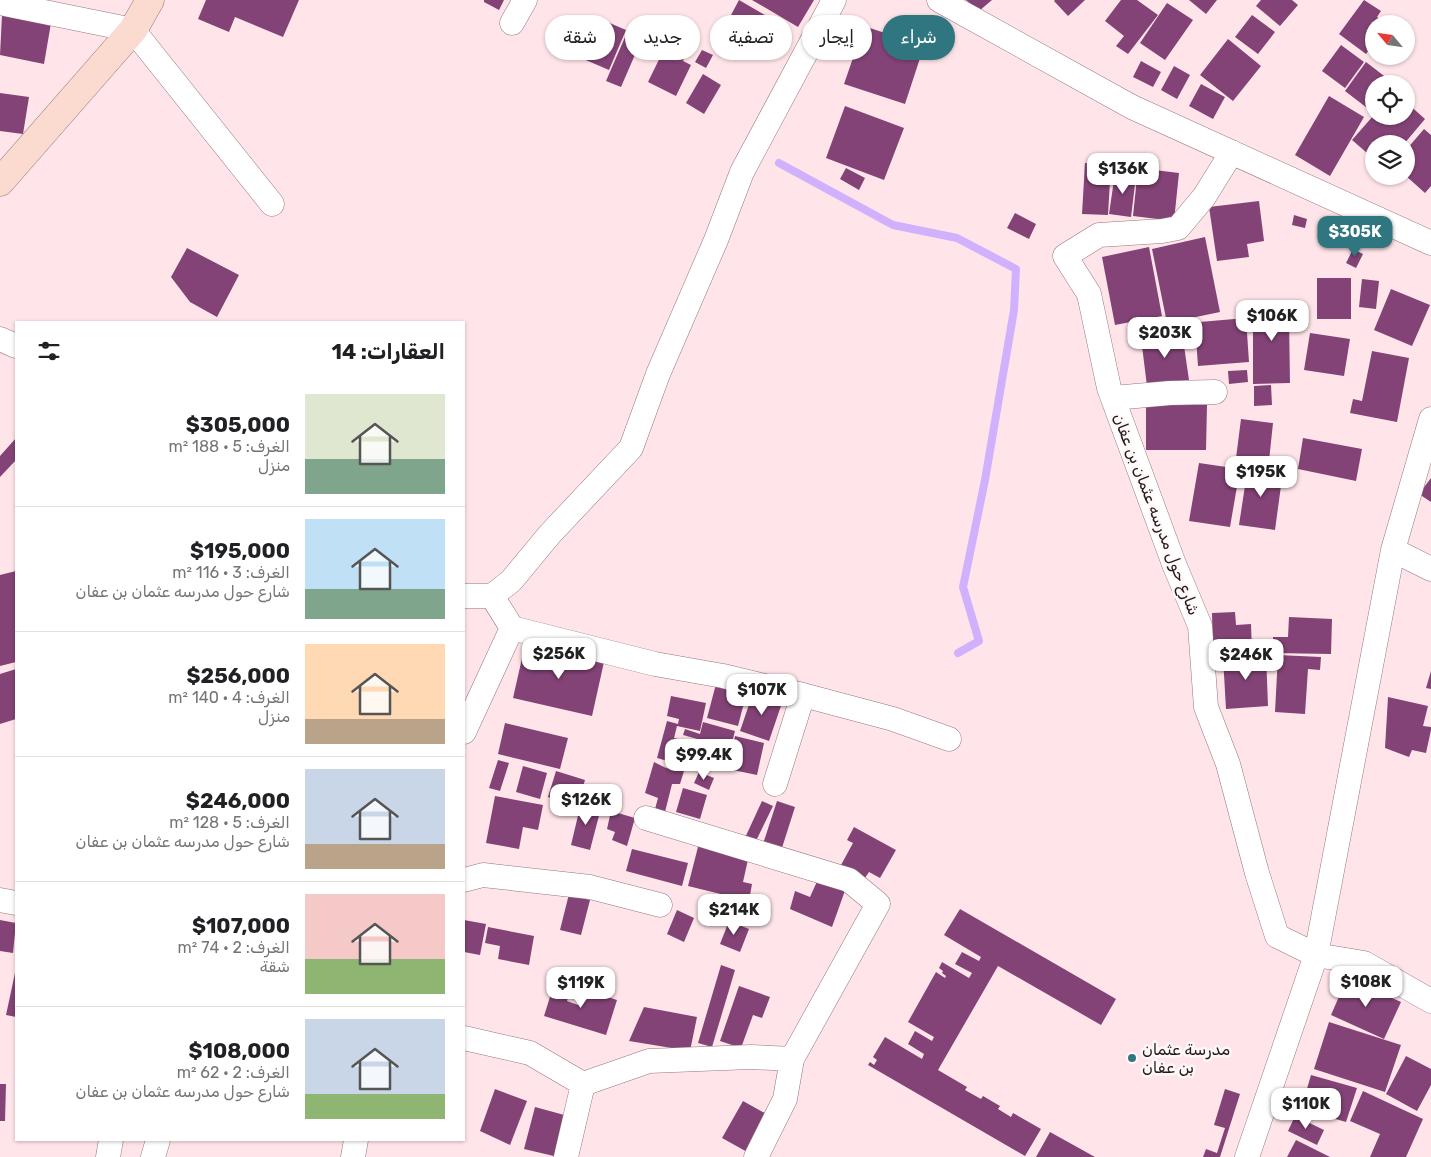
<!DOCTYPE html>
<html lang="ar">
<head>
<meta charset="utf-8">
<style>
  :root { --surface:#fff; --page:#f6f6f6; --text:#202124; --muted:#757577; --line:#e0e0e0; --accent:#2f7681 }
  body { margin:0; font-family:Rubik,"Noto Sans Arabic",sans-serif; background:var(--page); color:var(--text); direction:rtl; height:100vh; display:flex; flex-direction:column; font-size:19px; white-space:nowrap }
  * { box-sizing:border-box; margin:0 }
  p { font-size:16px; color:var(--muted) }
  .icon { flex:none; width:28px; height:28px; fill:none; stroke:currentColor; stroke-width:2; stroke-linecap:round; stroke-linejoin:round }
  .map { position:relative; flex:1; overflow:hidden; direction:ltr }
  .panel { position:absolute; left:15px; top:321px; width:450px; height:820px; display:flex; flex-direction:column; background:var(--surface); border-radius:0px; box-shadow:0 1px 4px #0004; direction:rtl }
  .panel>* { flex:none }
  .guide { position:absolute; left:480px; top:15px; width:475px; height:45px; direction:rtl; display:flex; gap:10px }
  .needle { width:32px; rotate:299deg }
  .tools { position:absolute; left:1365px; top:15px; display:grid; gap:10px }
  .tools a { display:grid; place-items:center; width:50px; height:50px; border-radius:50%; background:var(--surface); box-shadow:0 1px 4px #0004; font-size:25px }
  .price { position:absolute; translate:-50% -42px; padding:0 11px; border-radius:10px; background:#fff; color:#222; font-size:16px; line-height:32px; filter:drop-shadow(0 1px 2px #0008) }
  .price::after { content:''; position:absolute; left:50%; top:30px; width:15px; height:11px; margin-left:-8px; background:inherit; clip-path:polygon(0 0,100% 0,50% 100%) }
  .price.selected { background:var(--accent); color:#fff }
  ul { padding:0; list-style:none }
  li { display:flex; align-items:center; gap:15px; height:125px; padding:0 20px }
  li+li { border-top:1px solid var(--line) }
  li span { display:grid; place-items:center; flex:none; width:140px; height:100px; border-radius:0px; color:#555 }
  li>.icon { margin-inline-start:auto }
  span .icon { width:60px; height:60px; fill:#fffc; stroke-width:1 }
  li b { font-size:21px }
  h2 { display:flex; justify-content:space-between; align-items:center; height:60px; padding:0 20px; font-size:21px }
  .chip { padding:0 18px; border-radius:22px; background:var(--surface); box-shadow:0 1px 4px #0004; font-size:18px; line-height:45px }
  .chip.selected { background:var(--accent); color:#fff }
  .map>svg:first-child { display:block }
</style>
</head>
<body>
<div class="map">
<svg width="1431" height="1157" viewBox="0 0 1431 1157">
  <rect width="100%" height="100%" fill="#ffe5e9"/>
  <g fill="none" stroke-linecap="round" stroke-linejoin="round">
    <path stroke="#d1b0fd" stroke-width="8" d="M779 163 893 225 957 238 1016 269 1014 310 985 480 963 587 979 641 958 653"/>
  </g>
  <path fill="#834376" d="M206 0H299L283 37 235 17 229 32 198 19Z
    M484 0H504L499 10 484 2Z
    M739 0 782 25 776 35 746 17 743 22 731 15Z
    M752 0H814L798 27Z
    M966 0H992L979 11Z
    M1055 0H1085L1068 16 1054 1Z
    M1121 0H1137L1158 15 1128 54 1116 46 1124 36 1105 21Z
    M1189 0H1217L1206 14Z
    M1261 0H1292L1298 5 1280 26 1256 6Z
    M1364 0 1381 11 1377 17 1385 24H1374V43L1366 54 1339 34Z
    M1167 3 1193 20 1165 60 1140 43Z
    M2 15 51 23 44 64 0 55Z
    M591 15 626 30 609 70 574 55Z
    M1252 15 1275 32 1258 54 1235 37Z
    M632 21 647 27 621 87 606 81Z
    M864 26 924 46 905 104 844 84Z
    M779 34 790 40 783 51 773 45Z
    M669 39 689 49 683 61 691 65 676 96 648 82Z
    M1228 39 1261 66 1233 101 1200 75Z
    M1341 45 1364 62 1345 88 1322 71Z
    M702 50 713 55 706 68 695 62Z
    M1141 61 1161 72 1153 87 1133 77Z
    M1366 62 1392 82 1391 84H1374V107L1371 111 1345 91Z
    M1174 66 1190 75 1177 99 1161 90Z
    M703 74 721 85 704 114 686 103Z
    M1201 84 1225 97 1213 119 1189 106Z
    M0 93 29 97 23 134 0 131Z
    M1329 96 1364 117 1330 176 1295 155Z
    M1406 102 1425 119 1404 144H1374V159L1352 140 1373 116H1406Z
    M845 106 904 128 884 180 826 158Z
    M1424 129 1431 135V186L1425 193 1406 176V150Z
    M1085 163 1111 164 1108 215 1082 214Z
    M846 168 865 178 859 190 840 179Z
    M1138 168 1179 173 1174 221 1133 216Z
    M1115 173 1136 176 1131 217 1109 214Z
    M1259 201 1264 241 1247 244 1249 257 1217 261 1209 207Z
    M1015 213 1036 224 1029 239 1007 228Z
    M1294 215 1307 219 1305 228 1292 225Z
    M1348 233 1357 239 1351 249 1341 244Z
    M1205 237 1220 312 1167 323 1152 249Z
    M1149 247 1162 316 1115 325 1102 257Z
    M187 248 239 275 217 317 190 302 171 277Z
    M1353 249 1363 254 1356 268 1346 263Z
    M1317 278H1351V319H1317Z
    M1362 279 1379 281 1376 309 1359 307Z
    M1391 289 1430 305 1412 346 1374 330Z
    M1295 302V317H1289L1290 383 1253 384V303Z
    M1246 318 1249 362 1198 366 1196 338H1189L1188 323Z
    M1182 332 1189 380 1147 386 1141 338Z
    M1310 333 1350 339 1344 376 1304 370Z
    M1372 351 1409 358 1397 422 1350 413 1353 399 1362 401Z
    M1247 370 1248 382 1229 384 1228 371Z
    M1271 385 1272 405 1254 406V386Z
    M1146 405H1207L1206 450H1146Z
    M1241 419 1273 423 1269 461 1236 458Z
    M16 438V460L0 477V456Z
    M1303 438 1362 449 1356 481 1298 469Z
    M1199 463 1240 469 1230 527 1189 521Z
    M1248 466 1283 471 1275 530 1239 525Z
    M1431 478V502L1419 494Z
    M16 571V662L0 666V575Z
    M1235 612 1236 625 1251 624 1252 653 1213 655 1212 613Z
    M1289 617 1332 619 1331 654 1273 653V637H1288Z
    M525 645 604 662 592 716 513 698Z
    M1266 654 1268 706 1226 709 1223 657Z
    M1278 655 1321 657 1320 670 1308 669 1305 714 1275 712Z
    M16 669V719L0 724V674Z
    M1431 671V689L1426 688Z
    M716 684 747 691 738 726 707 718Z
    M754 690 783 700 769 741 740 731Z
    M671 696 706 703 700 731 677 726 674 738 700 745 701 740 683 735 685 729 700 734 703 722 735 731 727 762 697 754 692 768 657 758 667 721 678 724 679 719 667 716Z
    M1388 697 1428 706 1423 726 1431 727V730L1426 753 1412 750 1409 757 1385 748Z
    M505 723 568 738 560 769 498 754Z
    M735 736 764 743 757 775 728 769Z
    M498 760 509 763 500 791 489 788Z
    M654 762 666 768 684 771 680 784H672L665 812 655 809 658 798 645 793Z
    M523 766 547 773 540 799 516 792Z
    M556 771 585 780 577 806 548 797Z
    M699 772 714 778 709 790 694 783Z
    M683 788 707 795 700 819 676 812Z
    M495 796 543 805 538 830 523 827 519 849 486 843Z
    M762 801 773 806 754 845 744 840Z
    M777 801 795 807 781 851 763 844Z
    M581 803 601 808 590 850 571 845Z
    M611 811 635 818 627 846 612 840 615 832 607 829Z
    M854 827 896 850 880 878 869 872 865 878 841 865 853 843 847 840Z
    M699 843 749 855 743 882 752 884 749 901 688 886Z
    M632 849 688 863 682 886 626 871Z
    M819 877 847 885 832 927 790 909 795 891 810 897Z
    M569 894 590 900 581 935 560 930Z
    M960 909 1116 999 1101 1025 998 966 938 1070 967 1087 965 1090 981 1099 983 1096 1000 1106 998 1109 1011 1117 1013 1113 1041 1129 1025 1156 868 1065 870 1062 874 1065 877 1060 873 1057 885 1037 922 1059 924 1054 908 1044 915 1031 932 1041 934 1037 908 1022 936 972 945 978 946 976 942 973 943 971 939 968 942 962 969 978 972 973 955 964 962 952 979 961 981 957 944 935Z
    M677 910 694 918 684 942 667 934Z
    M0 920 16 923 13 953 0 951Z
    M464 920 486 924 480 955 464 952Z
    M729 921 749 929 740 952 720 944Z
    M488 927 534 936 529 965 498 959 500 946 485 943Z
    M721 965 735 970 712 1047 698 1043Z
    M15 973H16V1017L6 1015Z
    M1347 978 1401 1002 1384 1039 1331 1015Z
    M555 981 571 986 567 1001 578 1005 583 989 617 1000 606 1035 544 1016Z
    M739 986 770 997 762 1018 753 1015 741 1048 720 1041Z
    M644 1007 697 1017 690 1051 629 1041Z
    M1329 1022 1401 1045 1385 1092 1314 1069Z
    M1406 1056 1431 1069V1085L1417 1111 1386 1094Z
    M1311 1075 1357 1088 1346 1122 1301 1109Z
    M0 1084H6L5 1121H0Z
    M495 1089 527 1101 510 1145 480 1131Z
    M1225 1089 1240 1094 1220 1157H1203L1206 1149 1217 1153 1225 1128 1214 1125Z
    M1363 1091 1423 1119 1406 1157H1370L1380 1134 1350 1121Z
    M743 1101 770 1116 749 1153 722 1138Z
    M535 1107 568 1116 558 1157 524 1149Z
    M1295 1116 1324 1130 1317 1145 1288 1131Z
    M1050 1132 1095 1157H1036Z
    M1296 1140 1330 1157H1287Z"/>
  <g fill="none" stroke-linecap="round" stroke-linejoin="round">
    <g stroke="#93777c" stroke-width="25">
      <path id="street" d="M939 0 1132 107 1431 243
        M0 3 133 30 272 204
        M512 23 525 0
        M1232 152 1204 197 1178 228 1162 231 1099 235 1065 256 1089 294 1109 388 1174 564 1200 626 1206 707 1228 764 1257 873 1277 936 1316 955 1364 963 1431 1001
        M0 339 16 346
        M1113 398 1170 393 1215 392
        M1393 550 1431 569
        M464 596H492L511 581 550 534 631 448 658 374 716 240 742 172 834 0
        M492 596 512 628 655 664 723 676 803 695 893 719 949 739
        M464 732 512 628
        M775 784 803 695
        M464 880 483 875 590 887 660 905
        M0 900 16 903
        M464 1038 530 1053 583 1084 649 1061 751 1057 792 1059 878 904 849 880 646 818
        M108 1157 111 1140
        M153 1157 158 1140
        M353 1157 356 1140
        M566 1157 583 1084
        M756 1157 785 1099 792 1059
        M1247 1157 1316 955 1393 550 1431 419"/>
    </g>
    <g stroke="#93777c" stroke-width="29">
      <path id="secondary" d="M0 182 133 30 150 0"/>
    </g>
    <use href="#street" stroke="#fff" stroke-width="24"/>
    <use href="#secondary" stroke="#fbdad0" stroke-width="28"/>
  </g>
  <circle fill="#2f7681" stroke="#fef8f9" stroke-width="2" cx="1132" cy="1058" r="5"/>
  <g text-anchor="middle" stroke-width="5" stroke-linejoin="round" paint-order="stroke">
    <g font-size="16" fill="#25191c" stroke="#fef8f9">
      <text transform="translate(1157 514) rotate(69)" y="6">شارع حول مدرسه عثمان بن عفان</text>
    </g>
    <g font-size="16" fill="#25191c" stroke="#fef8f9" text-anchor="start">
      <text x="1142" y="1055">مدرسة عثمان<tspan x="1142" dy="18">بن عفان</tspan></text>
    </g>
  </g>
</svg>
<div class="tools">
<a><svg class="needle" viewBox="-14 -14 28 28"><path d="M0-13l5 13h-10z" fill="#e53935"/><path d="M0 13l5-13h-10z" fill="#757577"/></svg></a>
<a><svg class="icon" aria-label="locate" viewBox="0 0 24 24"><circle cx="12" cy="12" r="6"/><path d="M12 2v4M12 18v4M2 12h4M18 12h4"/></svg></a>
<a><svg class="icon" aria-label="layers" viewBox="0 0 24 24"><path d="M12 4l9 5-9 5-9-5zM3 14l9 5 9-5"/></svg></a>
</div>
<b class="price" style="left:1123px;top:195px">$136K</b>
<b class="price selected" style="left:1355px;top:258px">$305K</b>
<b class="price" style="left:1272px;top:342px">$106K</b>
<b class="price" style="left:1165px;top:359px">$203K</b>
<b class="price" style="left:1261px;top:498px">$195K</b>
<b class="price" style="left:559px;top:680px">$256K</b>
<b class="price" style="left:1246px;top:681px">$246K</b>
<b class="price" style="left:762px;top:716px">$107K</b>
<b class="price" style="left:704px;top:781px">$99.4K</b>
<b class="price" style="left:586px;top:826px">$126K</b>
<b class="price" style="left:734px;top:936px">$214K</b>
<b class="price" style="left:1366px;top:1008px">$108K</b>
<b class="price" style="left:581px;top:1009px">$119K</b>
<b class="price" style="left:1306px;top:1130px">$110K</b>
<div class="guide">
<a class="chip selected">شراء</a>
<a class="chip">إيجار</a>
<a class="chip">تصفية</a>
<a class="chip">جديد</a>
<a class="chip">شقة</a>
</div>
<section class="panel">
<h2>العقارات: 14<svg class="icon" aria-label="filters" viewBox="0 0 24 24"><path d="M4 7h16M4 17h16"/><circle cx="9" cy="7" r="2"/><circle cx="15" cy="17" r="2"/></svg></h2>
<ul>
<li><span style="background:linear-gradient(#dfe7d0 65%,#7fa58c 0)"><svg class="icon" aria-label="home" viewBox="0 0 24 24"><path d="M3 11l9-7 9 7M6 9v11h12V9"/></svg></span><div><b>$305,000</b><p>الغرف: 5 · 188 m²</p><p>منزل</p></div></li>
<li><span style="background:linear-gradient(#bfe0f5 70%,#7fa58c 0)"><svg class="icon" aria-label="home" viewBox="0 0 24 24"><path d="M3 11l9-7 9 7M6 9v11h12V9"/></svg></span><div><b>$195,000</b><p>الغرف: 3 · 116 m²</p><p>شارع حول مدرسه عثمان بن عفان</p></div></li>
<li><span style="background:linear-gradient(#ffd9b3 75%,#b9a48a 0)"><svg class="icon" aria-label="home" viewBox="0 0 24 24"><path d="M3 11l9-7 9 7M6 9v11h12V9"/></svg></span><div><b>$256,000</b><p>الغرف: 4 · 140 m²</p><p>منزل</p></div></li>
<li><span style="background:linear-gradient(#c9d6e8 75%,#b9a48a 0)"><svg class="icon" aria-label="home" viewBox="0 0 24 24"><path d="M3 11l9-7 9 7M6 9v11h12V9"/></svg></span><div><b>$246,000</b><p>الغرف: 5 · 128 m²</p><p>شارع حول مدرسه عثمان بن عفان</p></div></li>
<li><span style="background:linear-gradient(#f6c9c9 65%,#8fb573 0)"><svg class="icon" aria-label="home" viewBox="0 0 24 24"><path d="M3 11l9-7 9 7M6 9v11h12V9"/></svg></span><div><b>$107,000</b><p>الغرف: 2 · 74 m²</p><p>شقة</p></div></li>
<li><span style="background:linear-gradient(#c9d6e8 75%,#8fb573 0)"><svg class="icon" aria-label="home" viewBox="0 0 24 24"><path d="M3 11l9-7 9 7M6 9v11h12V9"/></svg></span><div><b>$108,000</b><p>الغرف: 2 · 62 m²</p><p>شارع حول مدرسه عثمان بن عفان</p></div></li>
</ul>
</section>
</div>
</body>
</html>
